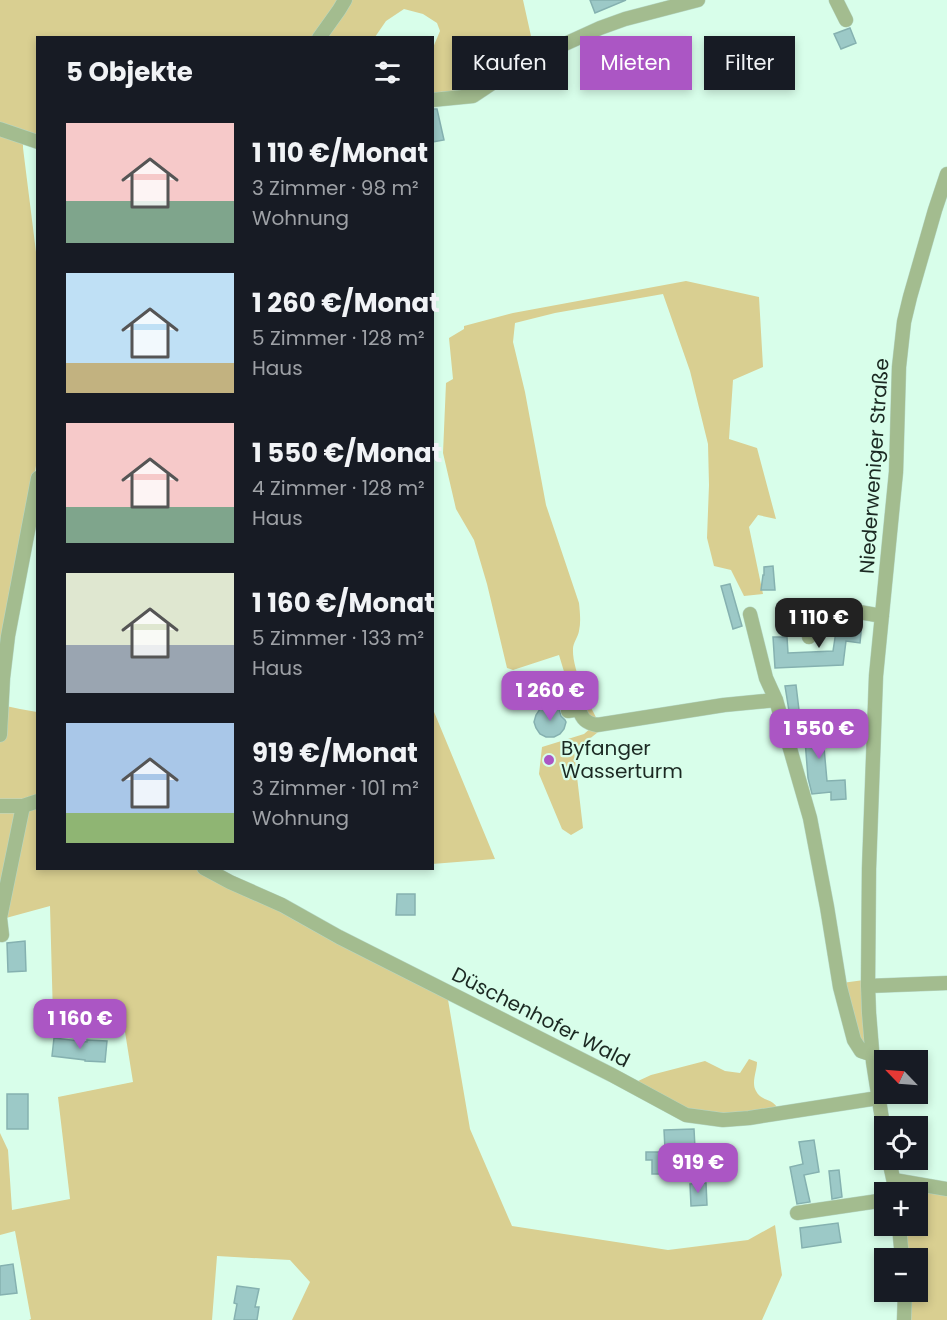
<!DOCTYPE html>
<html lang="de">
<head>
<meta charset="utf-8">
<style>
  :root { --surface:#171b24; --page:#242831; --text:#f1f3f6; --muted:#9ea1a6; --accent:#ab56c4 }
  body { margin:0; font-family:Poppins,sans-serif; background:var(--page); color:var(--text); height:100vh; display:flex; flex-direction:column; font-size:22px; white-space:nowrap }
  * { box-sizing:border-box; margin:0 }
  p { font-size:20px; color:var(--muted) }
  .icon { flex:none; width:33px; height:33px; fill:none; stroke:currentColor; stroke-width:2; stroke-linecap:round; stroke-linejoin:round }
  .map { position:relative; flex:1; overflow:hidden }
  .drawer { position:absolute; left:36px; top:36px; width:398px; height:834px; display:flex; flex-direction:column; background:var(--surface); border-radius:0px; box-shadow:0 3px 9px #0003 }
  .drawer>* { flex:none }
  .guide { position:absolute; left:452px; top:36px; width:405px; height:54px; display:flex; gap:12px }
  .needle { width:39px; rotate:295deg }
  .controls { position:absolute; left:874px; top:1050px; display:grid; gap:12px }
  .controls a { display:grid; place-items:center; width:54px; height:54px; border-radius:0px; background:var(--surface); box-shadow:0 3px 9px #0003; font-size:30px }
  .price { position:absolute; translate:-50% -51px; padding:0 14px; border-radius:12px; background:var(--accent); color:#fff; font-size:20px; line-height:39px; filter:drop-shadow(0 2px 3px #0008) }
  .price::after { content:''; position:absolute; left:50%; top:36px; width:18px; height:14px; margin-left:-9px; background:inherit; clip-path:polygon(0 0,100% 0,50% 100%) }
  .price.current { background:#222; color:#fff }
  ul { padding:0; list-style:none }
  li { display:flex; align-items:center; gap:18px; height:150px; padding:0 30px }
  li span { display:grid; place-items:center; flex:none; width:168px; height:120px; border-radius:0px; color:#555 }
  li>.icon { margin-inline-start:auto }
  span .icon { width:72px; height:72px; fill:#fffc; stroke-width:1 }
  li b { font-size:26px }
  h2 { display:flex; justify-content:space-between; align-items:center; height:72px; padding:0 30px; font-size:26px }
  .tag { padding:0 21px; border-radius:0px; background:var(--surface); box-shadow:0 3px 9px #0003; font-size:21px; line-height:54px }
  .tag.current { background:var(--accent); color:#fff }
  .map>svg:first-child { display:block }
</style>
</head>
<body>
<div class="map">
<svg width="947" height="1320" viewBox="0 0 947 1320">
  <rect width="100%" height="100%" fill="#d8feea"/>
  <path fill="#d9cf91" d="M0 0H339L315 37 38 38 37 139 23 135V148L38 268V451L5 690 6 706 20 709 37 712 38 868 207 869 446 988 470 1129 512 1226 668 1250 748 1240 775 1225 782 1275 762 1320H292L310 1282 290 1260 217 1256 212 1320H29L31 1319 15 1231 0 1235V1133L8 1150 12 1210 70 1199 58 1097 133 1082 122 1013 53 1017 50 906 6 918 0 922Z
    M350 0H523L535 54 468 94 432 97V50L440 31 437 23 423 14 404 9 386 21 375 37 325 38Z
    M686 281 759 297 763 367 733 380 729 439 757 448 776 519 758 515 749 527 763 594 744 596 731 570 714 566 707 538 709 485 708 444 690 371 663 294 555 313 515 323 513 342 525 392 546 505 579 603C580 613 581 622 579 631 578 637 573 643 573 649 572 669 589 704 598 721L575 708 559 655 513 670 507 668 487 584 474 540 456 509 443 453 446 383 453 379 449 338 464 329V326L513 313Z
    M432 707 495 859 432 864Z
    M592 727 602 729 574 751 583 828 571 835 562 829 539 774 542 747 584 734Z
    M864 980 867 1042 862 1044 842 983Z
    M749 1059 757 1062C757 1071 751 1083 756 1091 762 1103 774 1096 780 1113L709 1118 637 1087 638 1081 651 1075 705 1061 725 1071 740 1073Z
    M910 1188 947 1193V1320H911V1292H918V1258H908L905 1226H918V1192H906Z"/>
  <path fill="#9cc9c7" stroke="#85b1b0" stroke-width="1.5" d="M590 0H626L595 13Z
    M850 28 856 43 841 49 834 34Z
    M432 109H437L444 140 432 142Z
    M773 566 775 590H761L763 575H764V567Z
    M730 584 742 626 733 629 721 586Z
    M838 618 862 622 860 643 846 641 843 665 775 668 773 637H787L788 653 833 651Z
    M796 685 799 710 789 711 785 686Z
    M551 705 559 709 561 716 565 720 566 722 564 729 560 734 554 737H546L540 734 536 728 534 722 536 715 540 709Z
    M821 714 827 781 845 780 846 799 831 800V792L812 794 808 778 803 715Z
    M397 894H415V915H396Z
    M25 941 26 971 8 972 7 943Z
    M54 1038 87 1042V1040L107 1041 105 1062 85 1061V1060L52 1056Z
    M7 1094H28V1129H7Z
    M694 1129 695 1148 665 1149 664 1130Z
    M814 1140 819 1172 804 1175 810 1202 797 1204 790 1167 803 1164 799 1142Z
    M646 1152H669L668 1174H652V1160H646Z
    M839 1170 842 1197 832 1199 829 1171Z
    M706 1183 707 1205 691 1206 690 1184Z
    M838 1223 841 1242 802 1248 800 1228Z
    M13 1264 17 1293 0 1295V1266Z
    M237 1286 259 1289 255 1307H259L257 1320H234L237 1304 234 1303Z"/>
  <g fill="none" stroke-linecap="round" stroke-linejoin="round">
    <g stroke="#b6d8c6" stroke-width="15">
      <path id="minor" d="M836 0 846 20
        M319 38 339 10 345 0
        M432 100 473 96 521 64 600 28 625 19 698 0
        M0 129 38 142
        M750 614 766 678 776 700 810 818 827 907 840 987 854 1040 861 1051 873 1055
        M809 637 808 612 842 609 882 616
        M568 711 579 709C582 719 586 723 597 725L724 705 776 700
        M0 735 3 678 8 636 38 478
        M0 806H23L38 801
        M204 868 230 882 282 905 339 937 612 1075 686 1115 723 1120 749 1118 878 1098
        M2 935 0 918 23 806
        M868 986 947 983
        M885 1138 873 1062 869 1013 868 986 869 869 876 676 896 472 899 367 904 322 910 297 935 210 947 174
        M889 1160 896 1192
        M894 1180 947 1189
        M797 1213 885 1200
        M899 1226 902 1258
        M904 1320 905 1292"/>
    </g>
    <use href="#minor" stroke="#a3bc8f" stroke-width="14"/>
  </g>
  <circle fill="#ab56c4" stroke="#d8feea" stroke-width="2" cx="549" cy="760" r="6"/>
  <g text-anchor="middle" stroke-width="4.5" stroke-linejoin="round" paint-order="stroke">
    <g font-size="20" fill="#1b2922" stroke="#d8feea">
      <text transform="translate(874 466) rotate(-86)" y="7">Niederweniger Straße</text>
      <text transform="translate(541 1017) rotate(27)" y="7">Düschenhofer Wald</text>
    </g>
    <g font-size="20" fill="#1b2922" stroke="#d8feea" text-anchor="start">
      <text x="561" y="755">Byfanger<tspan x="561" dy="23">Wasserturm</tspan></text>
    </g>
  </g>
</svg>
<div class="controls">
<a><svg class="needle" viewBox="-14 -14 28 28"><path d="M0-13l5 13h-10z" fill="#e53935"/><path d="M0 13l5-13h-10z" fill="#9ea1a6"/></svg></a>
<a><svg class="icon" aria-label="locate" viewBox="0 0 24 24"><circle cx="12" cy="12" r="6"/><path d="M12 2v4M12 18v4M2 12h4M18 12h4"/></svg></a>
<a>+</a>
<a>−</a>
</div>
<b class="price current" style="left:819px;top:649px">1 110 €</b>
<b class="price" style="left:550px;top:722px">1 260 €</b>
<b class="price" style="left:819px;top:760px">1 550 €</b>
<b class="price" style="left:80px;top:1050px">1 160 €</b>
<b class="price" style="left:698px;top:1194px">919 €</b>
<div class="guide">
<a class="tag">Kaufen</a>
<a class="tag current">Mieten</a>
<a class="tag">Filter</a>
</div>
<section class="drawer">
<h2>5 Objekte<svg class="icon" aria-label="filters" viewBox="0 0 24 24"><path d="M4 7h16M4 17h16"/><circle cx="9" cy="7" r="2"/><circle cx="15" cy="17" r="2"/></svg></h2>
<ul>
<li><span style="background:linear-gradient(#f6c9c9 65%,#7fa58c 0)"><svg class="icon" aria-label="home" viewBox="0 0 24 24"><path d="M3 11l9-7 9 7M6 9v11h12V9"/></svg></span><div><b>1 110 €/Monat</b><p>3 Zimmer · 98 m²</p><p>Wohnung</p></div></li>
<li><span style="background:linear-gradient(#bfe0f5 75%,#c2b280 0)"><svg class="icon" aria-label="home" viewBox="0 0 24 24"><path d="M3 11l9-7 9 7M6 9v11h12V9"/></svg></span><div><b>1 260 €/Monat</b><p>5 Zimmer · 128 m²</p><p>Haus</p></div></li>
<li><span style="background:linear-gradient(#f6c9c9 70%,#7fa58c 0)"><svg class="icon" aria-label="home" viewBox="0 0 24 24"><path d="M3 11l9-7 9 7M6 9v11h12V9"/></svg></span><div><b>1 550 €/Monat</b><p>4 Zimmer · 128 m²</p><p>Haus</p></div></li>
<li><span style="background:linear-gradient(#dfe7d0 60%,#9aa5b1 0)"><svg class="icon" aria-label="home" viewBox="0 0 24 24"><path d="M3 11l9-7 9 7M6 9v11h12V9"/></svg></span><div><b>1 160 €/Monat</b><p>5 Zimmer · 133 m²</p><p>Haus</p></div></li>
<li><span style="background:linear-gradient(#a9c7e8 75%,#8fb573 0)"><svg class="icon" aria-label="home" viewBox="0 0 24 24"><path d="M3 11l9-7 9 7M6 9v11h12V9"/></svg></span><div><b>919 €/Monat</b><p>3 Zimmer · 101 m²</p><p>Wohnung</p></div></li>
</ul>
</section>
</div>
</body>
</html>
